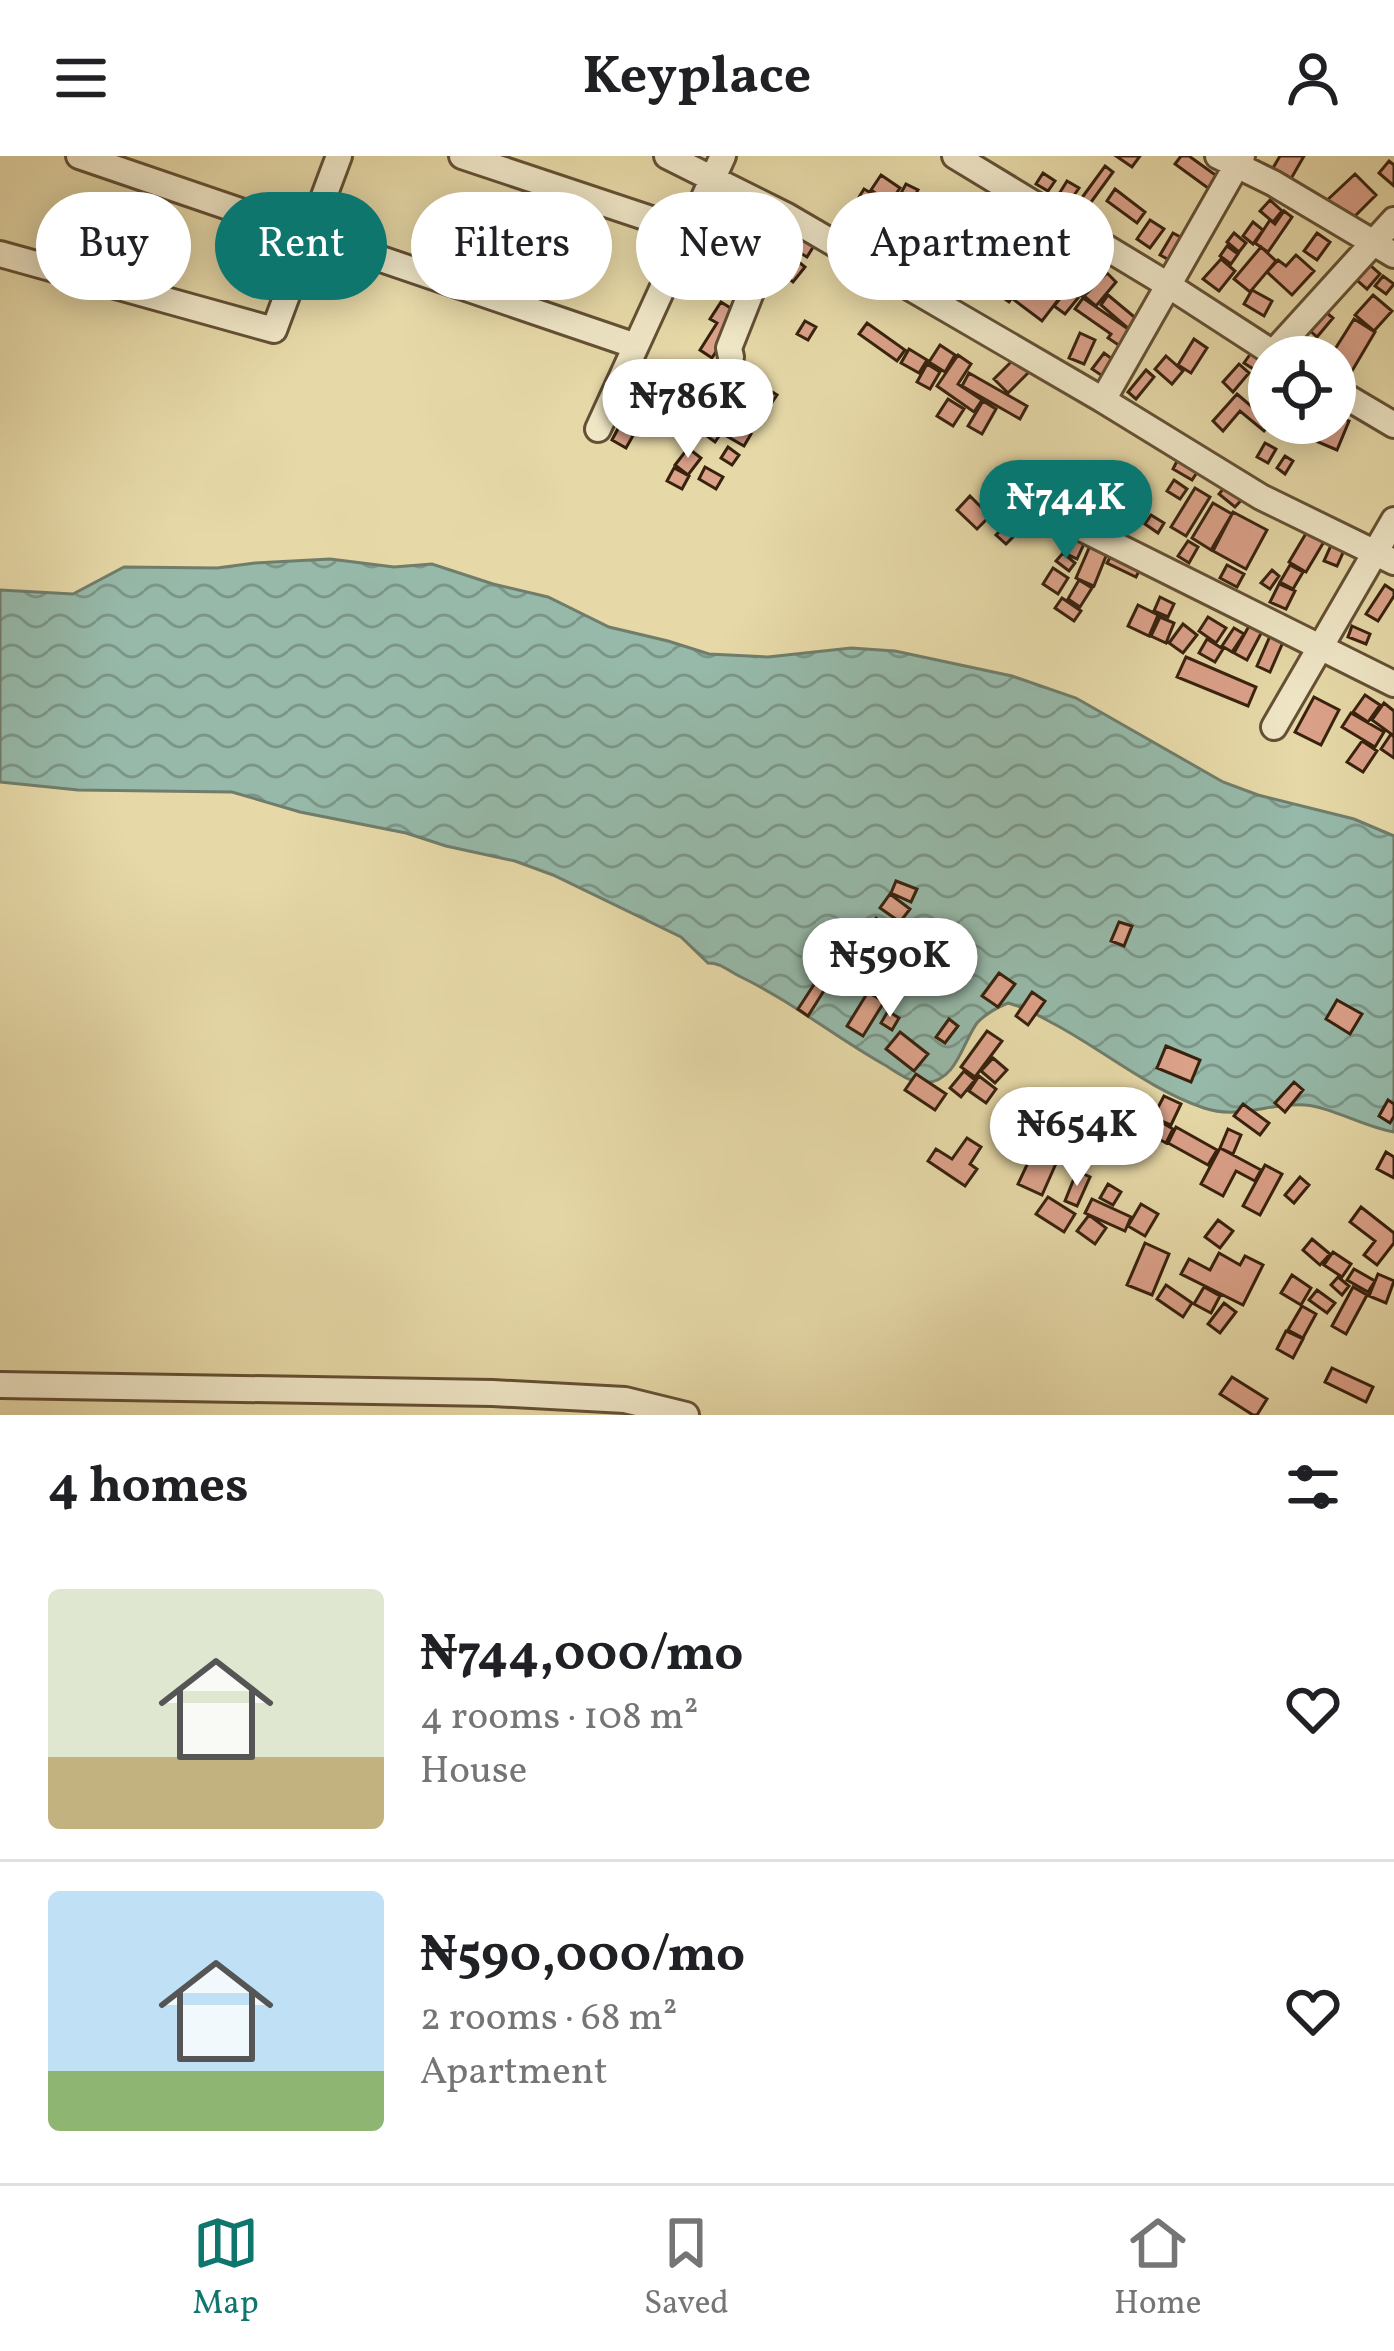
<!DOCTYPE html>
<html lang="en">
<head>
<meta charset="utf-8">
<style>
  :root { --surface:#fff; --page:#f2f2f2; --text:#202124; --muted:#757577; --line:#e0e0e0; --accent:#0f766e }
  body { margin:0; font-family:Vollkorn,serif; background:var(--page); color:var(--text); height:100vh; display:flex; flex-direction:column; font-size:45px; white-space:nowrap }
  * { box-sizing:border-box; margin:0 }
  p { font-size:39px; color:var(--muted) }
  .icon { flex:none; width:66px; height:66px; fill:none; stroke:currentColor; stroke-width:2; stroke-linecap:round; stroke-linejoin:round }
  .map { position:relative; height:1259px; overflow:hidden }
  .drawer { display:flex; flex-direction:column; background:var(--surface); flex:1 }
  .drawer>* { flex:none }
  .banner { position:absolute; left:36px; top:36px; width:1323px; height:108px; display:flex; gap:24px }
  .fabs { position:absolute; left:1248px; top:180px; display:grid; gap:24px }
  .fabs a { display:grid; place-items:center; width:108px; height:108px; border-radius:50%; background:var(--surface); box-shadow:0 6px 30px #0003; font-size:60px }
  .price { position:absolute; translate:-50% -102px; padding:0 27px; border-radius:42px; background:#fff; color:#222; font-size:39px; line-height:78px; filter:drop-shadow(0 3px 6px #0008) }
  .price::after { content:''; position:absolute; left:50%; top:72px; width:36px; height:27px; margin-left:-18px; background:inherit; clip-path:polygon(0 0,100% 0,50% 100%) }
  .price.selected { background:var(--accent); color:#fff }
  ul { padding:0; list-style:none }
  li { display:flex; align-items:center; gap:36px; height:300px; padding:0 48px }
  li+li { border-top:3px solid var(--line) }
  li span { display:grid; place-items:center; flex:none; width:336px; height:240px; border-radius:12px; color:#555 }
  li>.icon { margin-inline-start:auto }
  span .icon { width:144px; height:144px; fill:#fffc; stroke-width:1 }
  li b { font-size:51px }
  h2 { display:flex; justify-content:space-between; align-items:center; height:144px; padding:0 48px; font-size:51px }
  .pill { padding:0 42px; border-radius:54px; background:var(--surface); box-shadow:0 6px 30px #0003; font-size:42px; line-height:108px }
  .pill.selected { background:var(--accent); color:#fff }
  header { display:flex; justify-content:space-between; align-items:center; height:156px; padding:0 48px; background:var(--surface); font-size:54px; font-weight:700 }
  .tab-bar { display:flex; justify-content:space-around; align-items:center; height:168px; border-top:3px solid var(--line); background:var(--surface); font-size:33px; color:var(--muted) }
  .tab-bar a { display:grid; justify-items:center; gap:6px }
  .tab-bar .selected { color:var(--accent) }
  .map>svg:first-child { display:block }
</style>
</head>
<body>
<header><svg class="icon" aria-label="menu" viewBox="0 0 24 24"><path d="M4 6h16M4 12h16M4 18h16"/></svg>Keyplace<svg class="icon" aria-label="person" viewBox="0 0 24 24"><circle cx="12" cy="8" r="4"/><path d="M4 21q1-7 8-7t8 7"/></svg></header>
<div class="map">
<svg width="1394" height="1259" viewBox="0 0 1394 1259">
  <defs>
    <pattern id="water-waves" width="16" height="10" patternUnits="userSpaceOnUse" patternTransform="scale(3)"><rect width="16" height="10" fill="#96b9a9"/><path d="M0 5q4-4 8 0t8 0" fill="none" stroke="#7b9688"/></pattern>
  </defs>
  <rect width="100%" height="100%" fill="#e6d8a7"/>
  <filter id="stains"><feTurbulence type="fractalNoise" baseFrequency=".00167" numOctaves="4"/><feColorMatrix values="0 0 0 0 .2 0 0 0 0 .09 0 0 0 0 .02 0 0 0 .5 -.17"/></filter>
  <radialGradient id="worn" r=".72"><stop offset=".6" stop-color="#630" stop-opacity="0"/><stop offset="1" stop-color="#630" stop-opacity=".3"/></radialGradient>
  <path fill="url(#water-waves)" stroke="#707d6b" stroke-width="3" d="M330 403 394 411 432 408 493 428 548 441 609 471 668 485 709 498 768 501 851 492 895 495 1012 520 1076 542 1223 626 1258 639 1354 663 1394 680V976C1365 971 1331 951 1305 949 1271 946 1239 964 1204 952 1151 934 1107 897 1058 870 1041 861 1027 852 1008 847 996 852 986 857 977 867 962 887 957 925 925 927 911 928 894 914 883 908 835 881 791 845 741 821 728 815 722 807 708 807L681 781 553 719 515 705 446 690 406 677 300 656 232 636 78 634 0 626V434L73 438 124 411 217 412 255 407Z"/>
  <path fill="#dba189" stroke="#38220e" stroke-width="3" d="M1116 0H1140L1132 11Z
    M1181 0H1189L1221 23 1212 35 1175 8Z
    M1280 0H1304L1288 28 1270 17Z
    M1389 5 1394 9V30L1379 17Z
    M1105 10 1113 16 1089 49 1081 43Z
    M1043 17 1055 25 1048 35 1036 28Z
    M1355 18 1376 39 1344 71 1322 49Z
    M881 19 900 32 890 47 871 34Z
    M1067 25 1079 32 1070 45 1059 38Z
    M906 28 918 34 907 54 895 48Z
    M864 33 881 43 861 78 843 67Z
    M1115 33 1145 56 1137 67 1107 45Z
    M1270 44 1282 55 1273 66 1260 55Z
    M908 53 943 79 937 87 919 74 914 82 896 69Z
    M979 53 996 63 991 71 974 62Z
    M950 55 994 80 984 98 939 73Z
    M1284 55 1292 61 1268 96 1255 87 1270 64 1275 68Z
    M1150 64 1164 73 1150 92 1137 83Z
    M1253 66 1263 74 1253 88 1243 80Z
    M1060 68 1078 80 1070 92 1052 80Z
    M793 74 815 88 807 101 784 87Z
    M1173 77 1186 84 1173 106 1160 99Z
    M1234 77 1246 87 1239 96 1227 86Z
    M1317 77 1330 86 1317 104 1304 95Z
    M998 88 1014 100 1001 115 986 103Z
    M1227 90 1238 98 1231 108 1220 100Z
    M1261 91 1276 105 1250 136 1234 123Z
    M784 94 805 111 793 126 772 109Z
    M1048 95 1061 107 1049 121 1036 110Z
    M1296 99 1314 115 1292 139 1267 116 1278 104 1286 110Z
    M1068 101 1077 108 1063 129 1054 123Z
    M1221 103 1235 115 1219 135 1203 123Z
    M1363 103 1380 118 1367 133 1350 118Z
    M1024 106 1033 112 1009 146 999 139Z
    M982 110 999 122 990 134 973 122Z
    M1037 113 1065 135 1042 165 1013 143Z
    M1107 117 1116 126 1096 150 1084 140Z
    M1075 120 1090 127 1083 141 1068 133Z
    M1383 120 1394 128 1386 138 1375 130Z
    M1067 134 1078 142 1065 158 1054 150Z
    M1252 134 1272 145 1264 160 1244 148Z
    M1108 139 1138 164 1130 174 1101 149Z
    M1373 139 1392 155 1374 175 1355 159Z
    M1083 142 1131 175 1120 190 1108 182 1111 178 1075 153Z
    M721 146 740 158 712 202 700 194 717 167 710 163Z
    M1322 153 1333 162 1317 181 1306 171Z
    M1354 163 1375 176 1352 215 1335 204V201H1330Z
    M805 165 816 171 808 184 797 178Z
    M867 167 905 194 897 205 859 178Z
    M1080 177 1095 184 1084 208 1069 202Z
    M1194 183 1207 192 1191 217 1178 209Z
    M940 189 955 199 945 216 929 206Z
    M909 193 927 204 919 217 901 207Z
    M1104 197 1115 205 1104 221 1092 213Z
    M1251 197 1269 209V223L1244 207Z
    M958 199 971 208 958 228 982 244 974 256 937 230Z
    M1166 200 1183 215 1172 228 1155 213Z
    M1016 201 1030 215 1008 237 994 223Z
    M927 208 940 216 930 233 917 226Z
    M1239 208 1249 217 1233 236 1223 226Z
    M1146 214 1154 221 1136 243 1128 236Z
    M969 217 1027 250 1020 263 962 230Z
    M760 228 777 239 764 258 748 247Z
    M1237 238 1271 267 1264 275 1240 255 1223 275 1213 265Z
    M948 243 964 253 953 270 937 260Z
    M983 245 996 253 982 278 968 270Z
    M714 255 729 266 715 286 700 275Z
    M1335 259 1349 265 1337 294 1318 286 1326 267H1335Z
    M730 265 751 278 744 290 723 278Z
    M621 267 635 276 626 292 612 284Z
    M1265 287 1276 293 1268 307 1257 301Z
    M728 291 739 299 732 309 721 302Z
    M688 292 701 302 688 319 675 309Z
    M1285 300 1293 305 1285 318 1277 312Z
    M1178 303 1198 315 1192 324 1173 313Z
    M705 311 723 321 716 333 699 323Z
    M674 312 689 320 682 333 667 325Z
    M1086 313 1098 324 1085 338 1073 327Z
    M1174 324 1187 333 1180 343 1167 335Z
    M1229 326 1245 340 1235 351 1219 338Z
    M1195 332 1210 341 1186 380 1171 371Z
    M970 340 990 360 977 373 957 354Z
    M1104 345 1122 354 1114 370 1096 362Z
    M1213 347 1232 358 1211 394 1192 382Z
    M1233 356 1267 374 1246 413 1213 395Z
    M1151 359 1164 367 1158 377 1145 368Z
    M1005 370 1015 379 1006 388 996 379Z
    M1074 373 1088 379 1077 403 1063 396Z
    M1308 374 1325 384 1306 416 1289 406Z
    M1093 383 1110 390 1094 430 1076 422Z
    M1188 385 1198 391 1189 407 1178 400Z
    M1333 385 1346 390 1337 410 1324 405Z
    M1113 396 1142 409 1136 421 1107 407Z
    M1063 397 1075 407 1069 415 1056 405Z
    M1227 409 1244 418 1237 431 1220 422Z
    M1290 409 1303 416 1293 433 1280 426Z
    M1053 412 1068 422 1058 438 1043 428Z
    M1272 414 1279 420 1270 433 1261 427Z
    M1079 424 1092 432 1080 451 1068 443Z
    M1279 428 1295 435 1286 453 1270 446Z
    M1385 429 1394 435V440L1378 465 1366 458Z
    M1160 441 1174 448 1168 461 1154 455Z
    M1062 442 1081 455 1074 465 1055 452Z
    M1138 449 1158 459 1149 480 1128 470Z
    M1160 461 1174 467 1166 487 1151 480Z
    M1208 461 1226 472 1216 487 1199 475Z
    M1254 461 1266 468 1247 504 1234 497Z
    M1183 468 1197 479 1183 497 1169 487Z
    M1352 470 1370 478 1366 488 1348 481Z
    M1274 471 1287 477 1270 516 1257 510Z
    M1234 472 1244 478 1232 496 1222 490Z
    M1207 483 1223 493 1215 506 1199 497Z
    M1186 501 1256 531 1248 550 1177 521Z
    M1365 539 1380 549 1368 566 1353 556Z
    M1314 541 1339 554 1321 589 1295 576Z
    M1384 547 1394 555V580L1372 564Z
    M1351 557 1384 576 1375 591 1342 571Z
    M1391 578 1394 581V602L1381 593Z
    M1362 585 1377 595 1363 616 1347 606Z
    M896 725 917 733 911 746 891 737Z
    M890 738 910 753 900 766 880 752Z
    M876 762 891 770 880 790 865 782Z
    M1119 766 1132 770 1124 790 1111 785Z
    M879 814 895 824 884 842 868 832Z
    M999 817 1015 828 998 851 982 840Z
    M815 827 825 833 808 860 798 853Z
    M868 836 884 846 863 880 847 870Z
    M1032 836 1045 845 1028 869 1016 860Z
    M1337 844 1362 858 1350 878 1326 863Z
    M888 855 899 862 892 874 881 867Z
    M949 863 958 870 945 887 936 881Z
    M987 875 1002 885 975 921 961 911Z
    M900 876 928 898 914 915 886 893Z
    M1166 890 1200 904 1191 926 1157 912Z
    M993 902 1007 914 995 927 981 915Z
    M964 915 975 924 961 941 950 932Z
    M916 918 946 938 935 954 905 934Z
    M979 920 996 933 986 947 969 935Z
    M1294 926 1303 934 1285 956 1275 947Z
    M1164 940 1181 948 1171 969 1153 961Z
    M1388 944 1394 948V960L1390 967 1379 960Z
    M1243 948 1269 967 1260 979 1234 960Z
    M1154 962 1173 973 1166 987 1146 976Z
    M1176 971 1217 994 1208 1009 1168 987Z
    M1228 973 1241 979 1233 998 1220 992Z
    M967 982 981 991 970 1008 977 1013 965 1030 928 1005 936 993 952 1003Z
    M1039 983 1062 994 1042 1039 1018 1028Z
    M1220 992 1261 1014 1255 1025 1236 1015 1223 1040 1201 1028Z
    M1386 996 1394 1001V1022L1377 1013Z
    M1265 1009 1282 1018 1260 1059 1243 1050Z
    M1077 1015 1090 1021 1077 1050 1065 1045Z
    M1300 1021 1309 1029 1294 1047 1285 1039Z
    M1108 1028 1121 1036 1113 1049 1100 1042Z
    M1048 1041 1075 1058 1064 1076 1036 1058Z
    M1092 1043 1131 1061 1125 1075 1085 1057Z
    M1141 1048 1158 1058 1145 1080 1128 1070Z
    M1361 1051 1394 1077V1087L1377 1109 1364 1099 1375 1085 1350 1066Z
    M1089 1059 1106 1072 1095 1088 1077 1075Z
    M1218 1064 1233 1075 1220 1092 1205 1081Z
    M1312 1083 1330 1098 1320 1109 1303 1094Z
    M1145 1087 1169 1098 1152 1139 1127 1129Z
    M1333 1096 1351 1108 1342 1121 1324 1109Z
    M1219 1097 1240 1109 1245 1100 1263 1109 1243 1149 1181 1118 1189 1103 1210 1114Z
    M1354 1113 1375 1125 1368 1136 1347 1124Z
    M1378 1118 1394 1125 1386 1147 1369 1140Z
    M1292 1119 1311 1132 1301 1149 1281 1137Z
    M1338 1121 1349 1130 1342 1139 1331 1129Z
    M1166 1129 1192 1147 1183 1161 1157 1143Z
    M1204 1131 1220 1140 1211 1157 1194 1148Z
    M1353 1131 1367 1139 1346 1178 1332 1170Z
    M1317 1134 1335 1147 1327 1157 1309 1144Z
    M1224 1147 1236 1156 1220 1177 1208 1168Z
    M1302 1150 1316 1158 1303 1182 1288 1174Z
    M1286 1175 1303 1183 1293 1202 1277 1193Z
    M1332 1212 1373 1231 1366 1246 1325 1226Z
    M1232 1221 1267 1243 1257 1259H1253L1220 1238Z"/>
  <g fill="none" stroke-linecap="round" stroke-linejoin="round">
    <g stroke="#645034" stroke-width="30">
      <path id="street" d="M79 0 636 190
        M462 0 765 101
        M667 0 787 60 1103 244 1261 341 1394 406
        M955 0 1168 129 1279 201
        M1218 0 1273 27 1394 99
        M0 98 274 174 339 0
        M1273 197 1394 64
        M731 201 729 192 765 101 787 60
        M1335 234 1394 269
        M1103 244 1242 0
        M598 273 723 0
        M1083 373 1394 528
        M1274 571 1394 364
        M0 1229 493 1237 625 1244 686 1259"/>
    </g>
    <use href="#street" stroke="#efe6c6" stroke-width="24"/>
  </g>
  <rect width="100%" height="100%" filter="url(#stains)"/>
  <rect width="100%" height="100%" fill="url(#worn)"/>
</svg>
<div class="fabs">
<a><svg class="icon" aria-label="locate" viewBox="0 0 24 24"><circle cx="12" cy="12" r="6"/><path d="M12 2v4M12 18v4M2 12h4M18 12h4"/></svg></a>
</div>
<b class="price" style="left:688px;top:305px">₦786K</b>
<b class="price selected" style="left:1066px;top:406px">₦744K</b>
<b class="price" style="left:890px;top:864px">₦590K</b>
<b class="price" style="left:1077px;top:1033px">₦654K</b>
<div class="banner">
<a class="pill">Buy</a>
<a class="pill selected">Rent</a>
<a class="pill">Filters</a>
<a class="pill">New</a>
<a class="pill">Apartment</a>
</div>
</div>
<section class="drawer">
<h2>4 homes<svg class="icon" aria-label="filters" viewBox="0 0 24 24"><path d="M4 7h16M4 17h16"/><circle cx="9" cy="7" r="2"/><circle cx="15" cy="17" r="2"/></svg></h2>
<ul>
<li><span style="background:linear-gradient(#dfe7d0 70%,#c2b280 0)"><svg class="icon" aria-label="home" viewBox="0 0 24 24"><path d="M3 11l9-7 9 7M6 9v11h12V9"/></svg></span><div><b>₦744,000/mo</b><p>4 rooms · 108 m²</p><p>House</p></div><svg class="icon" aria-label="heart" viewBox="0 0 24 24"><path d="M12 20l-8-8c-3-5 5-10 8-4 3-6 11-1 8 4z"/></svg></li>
<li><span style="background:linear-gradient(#bfe0f5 75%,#8fb573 0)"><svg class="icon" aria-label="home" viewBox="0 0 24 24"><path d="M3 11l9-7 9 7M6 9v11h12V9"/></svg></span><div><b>₦590,000/mo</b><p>2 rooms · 68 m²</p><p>Apartment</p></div><svg class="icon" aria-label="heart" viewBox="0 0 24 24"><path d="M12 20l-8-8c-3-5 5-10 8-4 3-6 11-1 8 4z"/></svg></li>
</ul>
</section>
<nav class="tab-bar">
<a class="selected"><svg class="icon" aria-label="map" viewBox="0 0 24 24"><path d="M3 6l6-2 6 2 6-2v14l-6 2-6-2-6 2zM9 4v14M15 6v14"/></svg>Map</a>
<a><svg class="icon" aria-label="saved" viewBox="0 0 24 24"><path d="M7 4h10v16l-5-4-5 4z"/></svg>Saved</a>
<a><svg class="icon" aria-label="home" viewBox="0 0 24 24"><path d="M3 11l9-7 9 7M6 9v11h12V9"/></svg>Home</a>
</nav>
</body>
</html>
